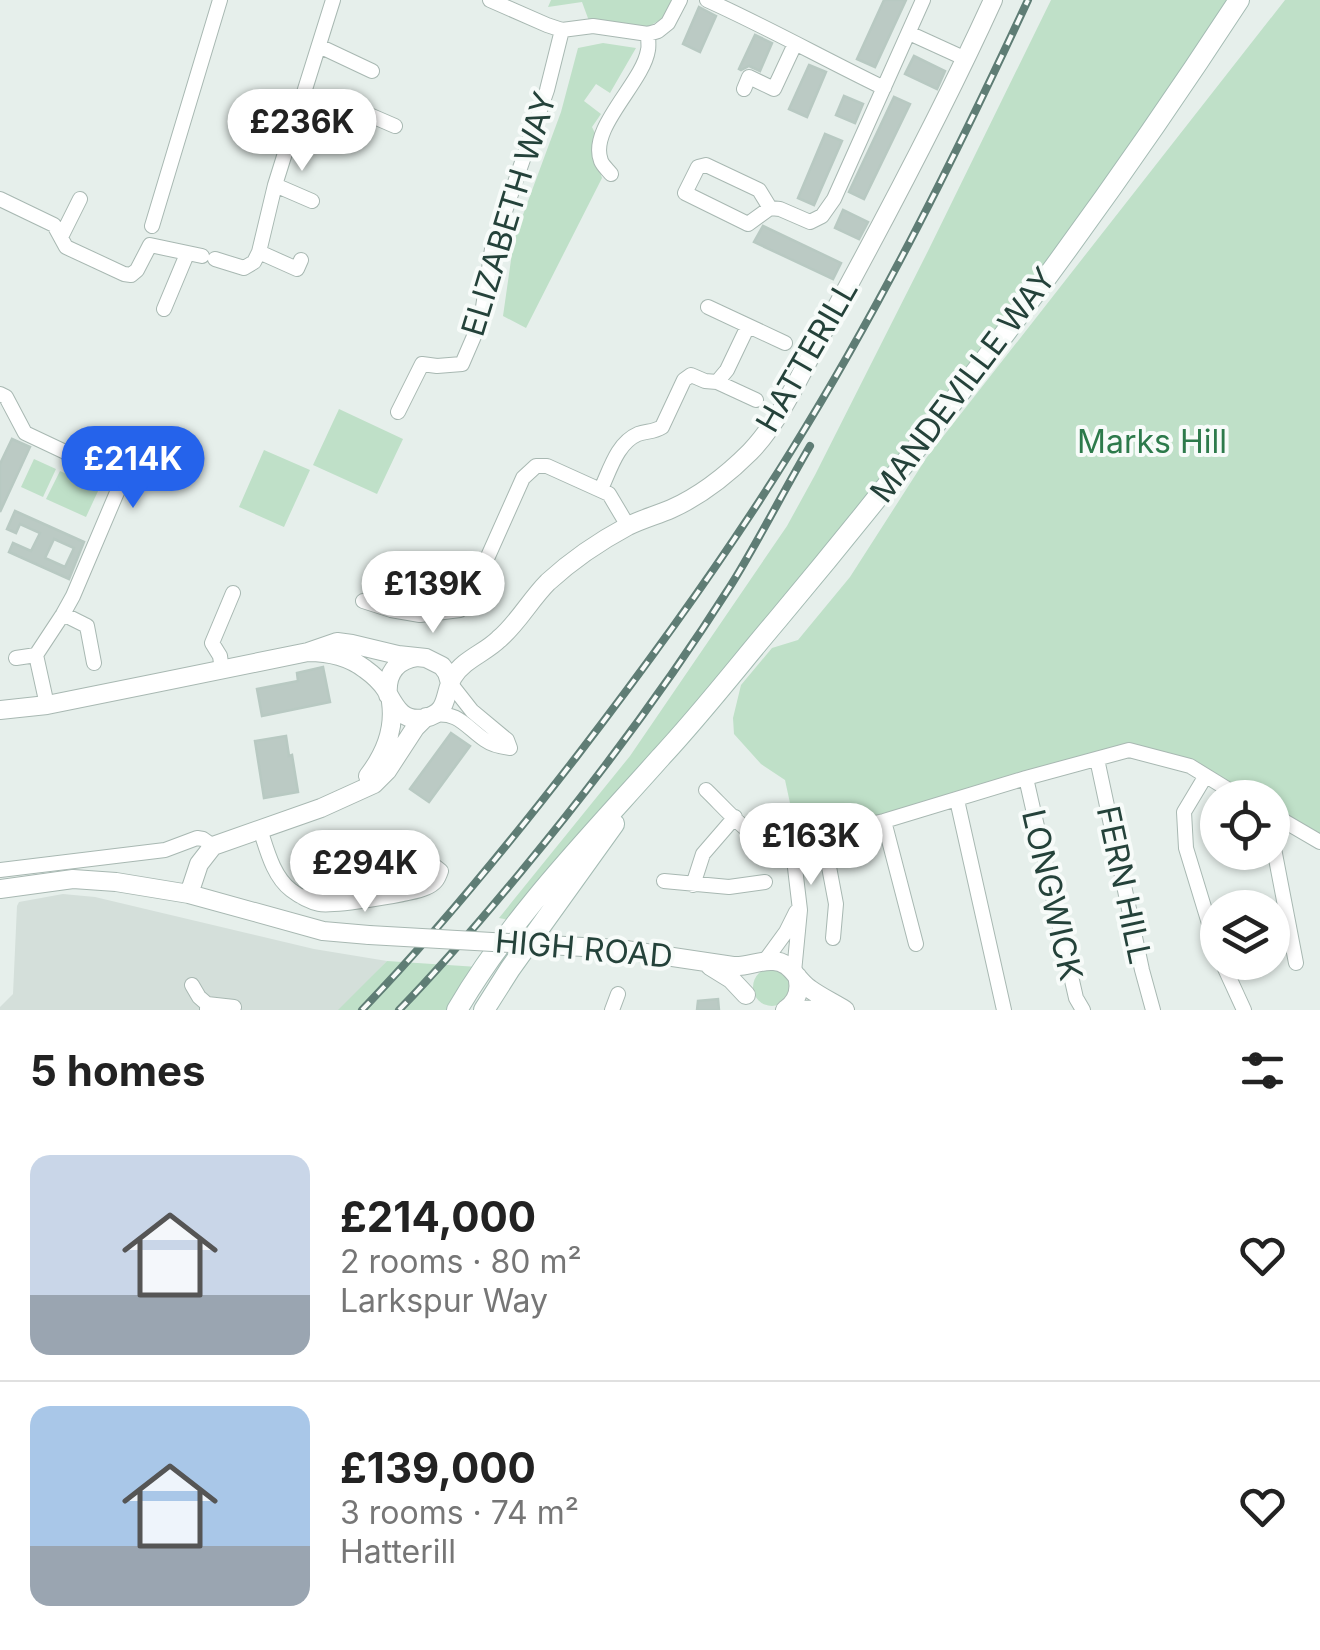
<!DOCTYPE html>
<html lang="en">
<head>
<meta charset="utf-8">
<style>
  :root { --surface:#fff; --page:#f2f2f2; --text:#222; --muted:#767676; --line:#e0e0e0; --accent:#2563eb }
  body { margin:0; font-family:Inter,sans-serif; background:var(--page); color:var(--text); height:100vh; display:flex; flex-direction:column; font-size:38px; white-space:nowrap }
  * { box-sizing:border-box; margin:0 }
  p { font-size:32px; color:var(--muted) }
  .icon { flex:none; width:55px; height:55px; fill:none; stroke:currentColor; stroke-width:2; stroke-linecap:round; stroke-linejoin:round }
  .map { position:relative; height:1010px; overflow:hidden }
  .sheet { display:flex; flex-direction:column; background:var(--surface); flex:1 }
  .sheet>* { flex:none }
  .buttons { position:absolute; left:1200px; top:780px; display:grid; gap:20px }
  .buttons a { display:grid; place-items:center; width:90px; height:90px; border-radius:50%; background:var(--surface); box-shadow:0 2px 8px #0004; font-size:50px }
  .price { position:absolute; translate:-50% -85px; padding:0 22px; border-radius:35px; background:#fff; color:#222; font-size:32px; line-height:65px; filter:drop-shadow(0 2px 5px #0008) }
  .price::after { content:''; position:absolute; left:50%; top:60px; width:30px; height:22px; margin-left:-15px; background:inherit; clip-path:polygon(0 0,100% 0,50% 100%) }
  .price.on { background:var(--accent); color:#fff }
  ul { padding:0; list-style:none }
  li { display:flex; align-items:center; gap:30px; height:250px; padding:0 30px }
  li+li { border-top:2px solid var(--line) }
  li span { display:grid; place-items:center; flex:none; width:280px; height:200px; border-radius:20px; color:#555 }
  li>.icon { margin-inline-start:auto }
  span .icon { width:120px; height:120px; fill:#fffc; stroke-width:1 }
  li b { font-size:42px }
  h2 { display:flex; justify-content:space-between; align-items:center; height:120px; padding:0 30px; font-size:42px }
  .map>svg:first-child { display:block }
</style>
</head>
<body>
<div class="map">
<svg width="1320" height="1010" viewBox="0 0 1320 1010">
  <rect width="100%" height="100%" fill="#e6efeb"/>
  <path fill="#d4dfda" d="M63 894 95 897 314 949 387 961 340 1010H0V1007L13 994 17 906 19 902Z"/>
  <path fill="#bfe0c8" d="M551 0H672L663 18 648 27 589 21 582 2 548 7Z
    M1051 0H1237L979 367 513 921 499 918 630 756 787 526 815 475 928 251Z
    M1285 0H1320V839L1273 814 1272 798 1242 797 1205 777 1129 750 798 840 785 780 761 764 734 734 733 718 741 685 772 648 798 640 850 577 927 457Z
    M603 43 636 48 610 93 596 84 584 101 601 114 592 127 595 133 593 149 602 178 526 328 503 316 514 239 561 112 578 48Z
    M339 409 403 439 377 494 313 465Z
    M264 450 310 470 284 527 239 507Z
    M34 459 56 469 43 497 21 487Z
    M60 471 99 489 86 517 46 499Z
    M387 961 478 967 450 1010H338Z
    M753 987a19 19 0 1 1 38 0a19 19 0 1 1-38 0Z"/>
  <path fill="#bbcac4" stroke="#b8c9c2" stroke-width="2.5" fill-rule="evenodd" d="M884 0H906L875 67 857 59Z
    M699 7 716 16 700 52 683 44Z
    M755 35 772 43 760 71 749 66 741 70 739 69Z
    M914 56 945 71 937 89 905 74Z
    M809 65 826 72 807 117 789 109Z
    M844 96 863 104 855 123 836 115Z
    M894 97 910 104 864 199 849 192Z
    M825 134 842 141 814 205 798 198Z
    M843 210 868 222 859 239 835 228Z
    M763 226 841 263 833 279 754 242Z
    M12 439 30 447 0 512V464Z
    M15 511 84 542 69 579 9 552 13 543 31 551 40 533 20 524 16 533 7 529ZM54 539 74 548 65 567 45 558Z
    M323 667 330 702 262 716 257 689 298 681 297 673Z
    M451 733 470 746 429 802 410 789Z
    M286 736 289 756 292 755 298 792 264 798 255 741Z
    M718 999 719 1010H697L698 1001Z"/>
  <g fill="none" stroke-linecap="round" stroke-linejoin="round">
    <g stroke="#a8b8b2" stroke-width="16">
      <path id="minor" d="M490 0 547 25 562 30 593 26 648 34 658 31 668 23 680 0
        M707 0C767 27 824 59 884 88
        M909 33 966 59
        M319 46 372 71
        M744 89 749 77 774 89 795 44
        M294 121 344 143 358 110 395 126
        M611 174C608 170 603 166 601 161 588 128 643 83 648 50 649 47 648 37 648 34
        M275 185 312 201
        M0 199 54 225 66 247 124 274 131 275 137 270 150 245 202 256
        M770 208 748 224 685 193 698 167 706 165 759 190 770 208 780 209 810 222 822 216 834 199 923 0
        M152 226 220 0
        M61 237 80 199
        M259 252 297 269 301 260
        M215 259 244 268 254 262 259 252 275 185 333 0
        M708 307 785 343
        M164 309 187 254
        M717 382 756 400
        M0 394 6 397 25 433 116 476 118 490 73 596 63 614 36 655 47 705
        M398 412 422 364 437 366 462 364 481 320 492 249 547 90 562 30
        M601 489C610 470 617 443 638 434 647 431 654 432 662 427L684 380 691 375 705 381 717 382 727 370 748 326
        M452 582 473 590 523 478 536 466H547L609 494 628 526
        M363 601 391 610 420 615 460 610 468 602 473 590
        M63 614 87 626 94 663
        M16 658 36 655
        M222 670 220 656 212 643 233 593
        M450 683 472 711 507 740 510 748
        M433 715C458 711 466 727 485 740 492 745 501 747 510 748
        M1097 759 1142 970 1153 1010
        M1205 777 1184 812 1186 848 1218 953
        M1026 778 1076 998 1083 1010
        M706 790C730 813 758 849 793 851
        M957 800 1004 1010
        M1272 814 1320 842
        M884 821 916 944
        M260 829C267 850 273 876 291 890 299 896 310 902 319 904 333 907 413 894 426 888 435 884 438 880 441 871L436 867C417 865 400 881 383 887 357 896 327 899 300 896
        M823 835 836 904 833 938
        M1272 838 1296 963
        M0 870 165 850 197 838 203 839 213 846
        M664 881 729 887 765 882
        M693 885 703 854 735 817
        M764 962 786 932 796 912
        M1222 962 1244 1010
        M794 972 800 910 793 851 794 845 798 840 884 821 1026 778 1129 750 1190 766 1242 798
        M192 985 199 997 207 1004
        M207 1010V1004L234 1007
        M612 1010 618 994"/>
    </g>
    <g stroke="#a8b8b2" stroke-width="20">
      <path id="tertiary" d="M308 652C329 652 348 656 365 669 372 674 381 682 386 690 395 706 402 723 425 718 450 712 443 694 453 677 464 659 485 653 499 639 518 623 530 600 548 582 572 560 600 541 628 526 642 519 657 515 671 509 700 496 727 475 750 452 783 418 805 364 828 323 886 217 943 110 993 0
        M388 695C386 674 396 660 417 657
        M0 710 47 705 156 683 308 652 337 642 352 644 398 655 426 658 442 666 447 673 450 683
        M368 776C385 754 395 730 391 702
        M0 889 73 879 116 882 189 894 323 931 369 935
        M189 894 199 864 213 846 321 808 374 784 387 771 415 728 426 717
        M619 949 733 966C748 967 759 960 773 961 791 961 796 980 810 989 821 997 834 1003 845 1010
        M710 966 731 979 746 995
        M786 1009 818 1010
        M785 1010C797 1002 801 990 797 976"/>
    </g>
    <g stroke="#a4bbb3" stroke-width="22">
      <path id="secondary" d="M457 1010C512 916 589 838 661 757 702 713 739 665 778 619 943 422 1099 215 1239 0
        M484 1010 510 969 614 824"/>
    </g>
    <use href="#minor" stroke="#fff" stroke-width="14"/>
    <use href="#tertiary" stroke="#fff" stroke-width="18"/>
    <use href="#secondary" stroke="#fff" stroke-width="20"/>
    <g stroke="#5f7d75" stroke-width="8">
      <path id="rail" d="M362 1010C439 930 509 844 577 756 653 657 727 555 793 448 882 304 957 153 1028 0
        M399 1010C442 966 481 920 520 873 596 781 667 686 731 585 759 540 783 492 810 446"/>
    </g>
    <use href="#rail" stroke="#f7fbf9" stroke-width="4" stroke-dasharray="11" stroke-linecap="butt"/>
    <g stroke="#a8b8b2" stroke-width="20" stroke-linecap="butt">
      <path id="tertiary-bridge" d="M369 935 619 949"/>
    </g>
    <use href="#tertiary-bridge" stroke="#fff" stroke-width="18"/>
  </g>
  <g text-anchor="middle" stroke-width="8" stroke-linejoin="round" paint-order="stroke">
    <g font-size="32" fill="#24423a" stroke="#f7fbf9">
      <text transform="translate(509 214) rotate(-73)" y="11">ELIZABETH WAY</text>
      <text transform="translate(807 356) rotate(-60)" y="11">HATTERILL</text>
      <text transform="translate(963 385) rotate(-53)" y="11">MANDEVILLE WAY</text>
      <text transform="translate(1124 885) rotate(78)" y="11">FERN HILL</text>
      <text transform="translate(1052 895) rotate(77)" y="11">LONGWICK</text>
      <text transform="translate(584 949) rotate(5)" y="11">HIGH ROAD</text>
    </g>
    <g font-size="32" fill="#2d7a4b" stroke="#f7fbf9">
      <text x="1152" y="453">Marks Hill</text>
    </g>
  </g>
</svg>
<div class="buttons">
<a><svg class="icon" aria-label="locate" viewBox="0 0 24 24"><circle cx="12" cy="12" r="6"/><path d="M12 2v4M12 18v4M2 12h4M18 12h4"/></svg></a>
<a><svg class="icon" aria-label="layers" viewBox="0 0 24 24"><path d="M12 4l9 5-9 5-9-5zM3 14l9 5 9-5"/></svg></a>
</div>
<b class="price" style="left:302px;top:174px">£236K</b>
<b class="price on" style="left:133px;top:511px">£214K</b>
<b class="price" style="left:433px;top:636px">£139K</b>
<b class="price" style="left:811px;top:888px">£163K</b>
<b class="price" style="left:365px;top:915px">£294K</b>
</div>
<section class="sheet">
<h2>5 homes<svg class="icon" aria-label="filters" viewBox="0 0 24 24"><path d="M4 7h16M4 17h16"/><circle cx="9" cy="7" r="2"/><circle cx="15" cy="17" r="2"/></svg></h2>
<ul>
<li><span style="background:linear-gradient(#c9d6e8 70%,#9aa5b1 0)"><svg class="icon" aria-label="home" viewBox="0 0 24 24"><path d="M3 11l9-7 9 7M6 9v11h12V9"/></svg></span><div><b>£214,000</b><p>2 rooms · 80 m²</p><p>Larkspur Way</p></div><svg class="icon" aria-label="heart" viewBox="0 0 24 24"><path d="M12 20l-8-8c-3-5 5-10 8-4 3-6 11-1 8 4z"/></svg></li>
<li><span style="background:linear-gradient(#a9c7e8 70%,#9aa5b1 0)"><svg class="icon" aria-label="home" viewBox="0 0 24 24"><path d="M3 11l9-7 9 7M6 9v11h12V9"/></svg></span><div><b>£139,000</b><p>3 rooms · 74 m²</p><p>Hatterill</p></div><svg class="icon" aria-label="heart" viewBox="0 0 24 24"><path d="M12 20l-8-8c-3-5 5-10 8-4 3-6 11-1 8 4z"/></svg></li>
</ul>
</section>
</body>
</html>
